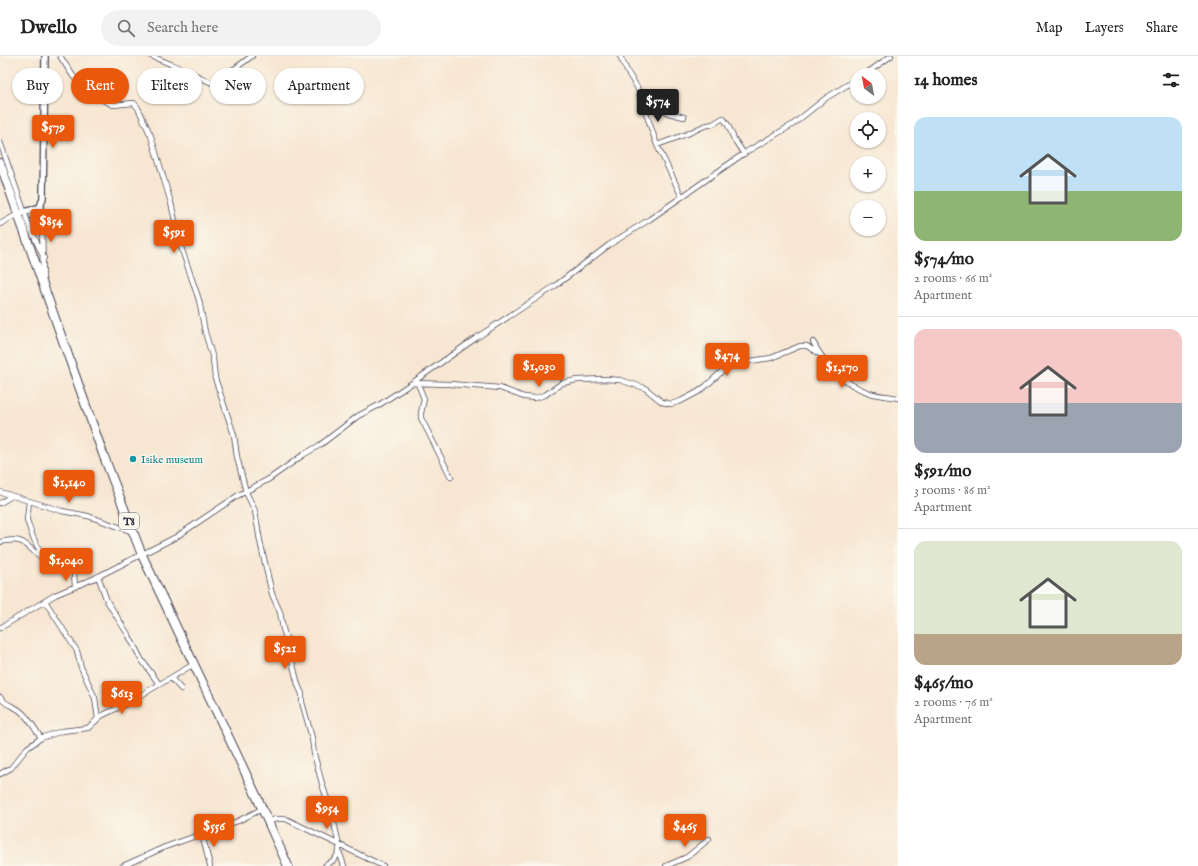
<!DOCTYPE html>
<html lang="en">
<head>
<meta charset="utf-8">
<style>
  :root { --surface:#fff; --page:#f2f2f2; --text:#222; --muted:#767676; --line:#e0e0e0; --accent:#ea580c }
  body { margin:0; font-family:"IM FELL English",serif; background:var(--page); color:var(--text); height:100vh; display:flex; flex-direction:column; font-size:15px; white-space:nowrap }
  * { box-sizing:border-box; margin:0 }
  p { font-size:13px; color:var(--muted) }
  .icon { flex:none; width:22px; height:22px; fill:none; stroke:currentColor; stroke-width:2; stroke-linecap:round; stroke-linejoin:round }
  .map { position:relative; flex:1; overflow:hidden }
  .details { display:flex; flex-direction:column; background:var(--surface); width:300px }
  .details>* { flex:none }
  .hud { position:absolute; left:12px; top:12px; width:380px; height:36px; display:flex; gap:8px }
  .needle { width:26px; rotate:328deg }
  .buttons { position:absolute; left:850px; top:12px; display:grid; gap:8px }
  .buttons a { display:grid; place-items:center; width:36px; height:36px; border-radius:50%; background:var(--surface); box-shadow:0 1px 3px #0004; font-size:20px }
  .price { position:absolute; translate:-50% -34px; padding:0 9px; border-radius:4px; background:var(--accent); color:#fff; font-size:13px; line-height:26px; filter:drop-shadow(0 1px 2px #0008) }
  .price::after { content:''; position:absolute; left:50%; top:24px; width:12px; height:9px; margin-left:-6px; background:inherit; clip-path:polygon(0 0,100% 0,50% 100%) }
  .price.on { background:#222; color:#fff }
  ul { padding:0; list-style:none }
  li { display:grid; align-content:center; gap:8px; height:212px; padding:0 16px }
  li+li { border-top:1px solid var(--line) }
  li span { display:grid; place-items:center; height:124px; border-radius:12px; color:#555 }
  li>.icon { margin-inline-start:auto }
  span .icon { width:72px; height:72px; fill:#fffc; stroke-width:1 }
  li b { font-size:17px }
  h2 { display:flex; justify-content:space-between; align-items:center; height:48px; padding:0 16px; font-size:17px }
  .pill { padding:0 14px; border-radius:18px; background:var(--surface); box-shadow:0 1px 3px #0004; font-size:14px; line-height:36px }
  .pill.on { background:var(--accent); color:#fff }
  header { display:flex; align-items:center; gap:24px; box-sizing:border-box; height:56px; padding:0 20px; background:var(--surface); border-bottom:1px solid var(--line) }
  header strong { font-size:19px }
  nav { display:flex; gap:22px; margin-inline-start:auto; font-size:14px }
  .search { width:280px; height:36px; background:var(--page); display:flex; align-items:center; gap:10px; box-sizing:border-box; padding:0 14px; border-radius:22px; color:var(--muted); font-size:15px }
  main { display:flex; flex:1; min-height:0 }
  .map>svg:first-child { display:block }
</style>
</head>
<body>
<header>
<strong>Dwello</strong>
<div class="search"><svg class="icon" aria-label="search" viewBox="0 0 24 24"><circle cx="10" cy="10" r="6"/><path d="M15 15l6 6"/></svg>Search here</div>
<nav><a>Map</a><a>Layers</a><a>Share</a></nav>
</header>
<main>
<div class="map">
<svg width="898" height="810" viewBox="0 0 898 810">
  <rect width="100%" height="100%" fill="#fbf7ec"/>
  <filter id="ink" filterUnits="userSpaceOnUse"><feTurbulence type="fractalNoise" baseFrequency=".025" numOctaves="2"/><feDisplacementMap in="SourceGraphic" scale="8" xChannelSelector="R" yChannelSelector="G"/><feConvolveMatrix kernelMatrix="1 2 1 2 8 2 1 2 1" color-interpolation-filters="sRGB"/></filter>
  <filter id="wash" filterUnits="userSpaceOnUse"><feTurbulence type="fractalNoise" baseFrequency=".012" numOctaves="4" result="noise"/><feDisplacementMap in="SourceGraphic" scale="16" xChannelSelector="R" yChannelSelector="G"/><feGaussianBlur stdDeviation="0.9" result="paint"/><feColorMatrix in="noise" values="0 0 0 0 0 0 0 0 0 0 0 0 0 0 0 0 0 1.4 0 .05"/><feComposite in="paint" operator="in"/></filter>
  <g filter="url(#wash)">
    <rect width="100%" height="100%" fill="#f7e6d1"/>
  </g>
  <g filter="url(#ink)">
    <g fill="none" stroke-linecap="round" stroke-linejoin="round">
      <g stroke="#423f52" stroke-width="6">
        <path id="minor" d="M60 0 73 20 101 43 113 49 134 47 138 52 151 80 171 147 181 191 199 244 205 276 213 303 215 322 234 379 237 401 246 436 255 455 260 485 272 538 280 556 283 573 287 585 298 629 302 638V646L312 682 314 698 323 731 332 758 339 789V795L344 810
          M151 0 183 13 212 27 219 24 252 0
          M620 0 628 17 637 31 657 89 682 141
          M864 19 891 0
          M642 45 648 44 658 47 668 57 684 61
          M0 86 30 172 44 202
          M657 89 687 78 704 70 713 68 723 62 728 69 734 83 744 98
          M40 151 42 162 43 222
          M0 168 18 158
          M813 286C827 312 842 327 870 337 879 340 889 340 898 342
          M412 327 450 328 500 332 524 341 535 342 545 339 562 327 577 324 606 323 620 324 645 332 662 346 671 348 681 345 698 336 706 330 730 308 771 302 800 290H807L819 298
          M418 328 424 343 421 357V362L451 421
          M0 436 62 455 88 460 133 476
          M29 445 27 464 32 479 43 502
          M0 447 12 440
          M0 486C28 480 24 491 43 502 49 502 55 497 61 498L74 517 75 531
          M98 520 107 545 129 580 141 603 159 628
          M45 545 77 595 81 611 95 642 98 663
          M0 572 55 539 93 523 176 481 237 440 269 423 303 399 320 389 358 360 379 349 412 327 476 282 555 230 609 189 650 163 746 96 792 69 826 42 857 23
          M171 622 181 633
          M0 641C5 649 12 649 19 654 28 660 35 673 41 682
          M0 718 11 712 27 692 41 682 62 675 88 672 101 660 126 648 194 608
          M267 766 276 763H286L383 810
          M202 778 210 810
          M123 810 165 791 238 765 262 753
          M325 810 335 803 339 796
          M666 810 687 801 709 783"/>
      </g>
      <g stroke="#423f52" stroke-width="8">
        <path id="tertiary" d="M18 158 40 151 43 142 45 0"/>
      </g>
      <g stroke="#423f52" stroke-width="10">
        <path id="trunk" d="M0 107 103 398 142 499 256 739 288 810"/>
      </g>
      <use href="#minor" stroke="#fff" stroke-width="4.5"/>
      <use href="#tertiary" stroke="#fff" stroke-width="5.5"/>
      <use href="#trunk" stroke="#fff" stroke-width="8"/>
    </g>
  </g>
  <circle fill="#0f9aa8" stroke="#fbf7ec" stroke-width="1.5" cx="133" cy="403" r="4"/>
  <g text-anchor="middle" stroke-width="3" stroke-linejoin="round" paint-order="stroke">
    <rect fill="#fbf7ec" stroke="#636270" stroke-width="1" x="119" y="457" width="20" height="16" rx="3"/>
    <g font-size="10" font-weight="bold" fill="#22223b">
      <text x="129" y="469">T8</text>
    </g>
    <g font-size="11" fill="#0d838f" stroke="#fbf7ec" text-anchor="start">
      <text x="141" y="407">Isike museum</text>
    </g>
  </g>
</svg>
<div class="buttons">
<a><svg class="needle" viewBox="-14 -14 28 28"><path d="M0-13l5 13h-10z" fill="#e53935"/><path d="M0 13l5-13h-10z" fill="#767676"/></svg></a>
<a><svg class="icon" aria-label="locate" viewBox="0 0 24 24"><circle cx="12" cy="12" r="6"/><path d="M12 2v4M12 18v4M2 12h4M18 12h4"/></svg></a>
<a>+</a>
<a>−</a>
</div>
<b class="price on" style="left:658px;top:67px">$574</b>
<b class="price" style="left:53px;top:93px">$579</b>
<b class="price" style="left:51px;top:187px">$854</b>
<b class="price" style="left:174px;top:198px">$591</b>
<b class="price" style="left:727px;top:321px">$474</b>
<b class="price" style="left:539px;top:332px">$1,030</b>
<b class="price" style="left:842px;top:333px">$1,170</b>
<b class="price" style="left:69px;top:448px">$1,140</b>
<b class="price" style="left:66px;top:526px">$1,040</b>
<b class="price" style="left:285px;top:614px">$521</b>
<b class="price" style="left:122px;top:659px">$613</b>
<b class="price" style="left:327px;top:774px">$954</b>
<b class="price" style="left:214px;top:792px">$556</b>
<b class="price" style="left:685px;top:792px">$465</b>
<div class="hud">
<a class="pill">Buy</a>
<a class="pill on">Rent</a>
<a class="pill">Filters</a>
<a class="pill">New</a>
<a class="pill">Apartment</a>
</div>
</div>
<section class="details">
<h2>14 homes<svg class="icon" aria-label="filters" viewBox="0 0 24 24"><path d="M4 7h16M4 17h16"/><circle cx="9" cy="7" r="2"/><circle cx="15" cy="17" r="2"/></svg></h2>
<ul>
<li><span style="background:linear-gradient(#bfe0f5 60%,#8fb573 0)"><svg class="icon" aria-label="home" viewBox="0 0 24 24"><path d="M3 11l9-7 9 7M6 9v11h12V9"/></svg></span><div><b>$574/mo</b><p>2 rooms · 66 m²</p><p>Apartment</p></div></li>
<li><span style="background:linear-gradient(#f6c9c9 60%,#9aa5b1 0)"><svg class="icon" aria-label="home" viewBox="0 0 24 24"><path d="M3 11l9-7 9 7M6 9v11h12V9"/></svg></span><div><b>$591/mo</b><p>3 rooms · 86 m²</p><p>Apartment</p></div></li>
<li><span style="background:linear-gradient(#dfe7d0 75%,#b9a48a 0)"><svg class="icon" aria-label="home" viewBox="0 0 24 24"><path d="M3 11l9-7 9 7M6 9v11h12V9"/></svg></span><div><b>$465/mo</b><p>2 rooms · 76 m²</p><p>Apartment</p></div></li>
</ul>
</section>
</main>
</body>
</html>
